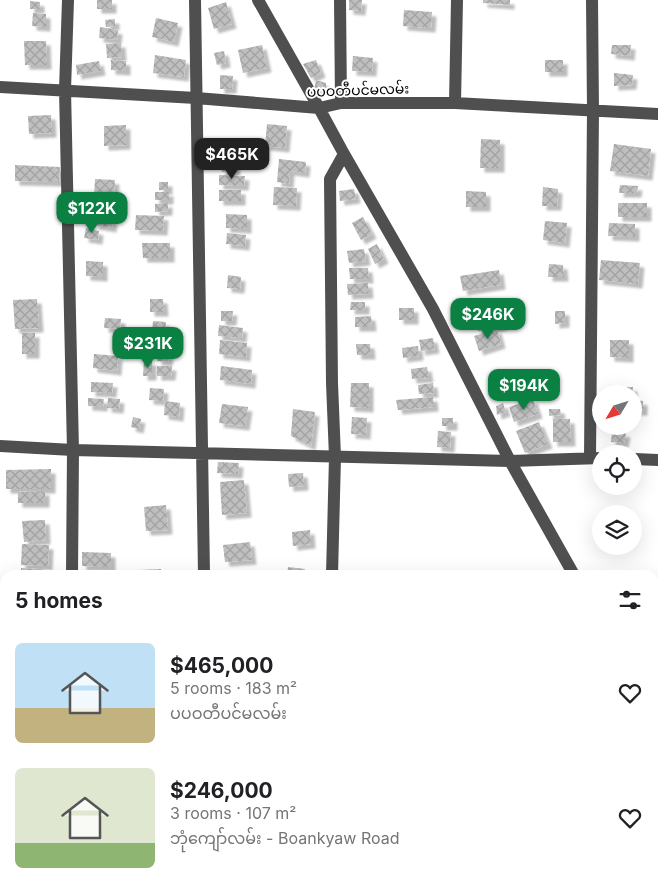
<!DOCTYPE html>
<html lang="en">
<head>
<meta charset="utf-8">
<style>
  :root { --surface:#fff; --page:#f2f2f2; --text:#202124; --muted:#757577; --accent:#0b8043 }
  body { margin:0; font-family:Inter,"Noto Sans Myanmar",sans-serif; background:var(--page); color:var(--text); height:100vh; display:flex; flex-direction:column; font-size:19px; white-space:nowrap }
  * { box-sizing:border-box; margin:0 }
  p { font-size:16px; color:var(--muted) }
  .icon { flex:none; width:28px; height:28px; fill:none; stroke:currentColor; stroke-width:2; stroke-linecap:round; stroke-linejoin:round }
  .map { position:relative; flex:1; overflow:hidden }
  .side { position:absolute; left:0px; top:570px; width:659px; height:321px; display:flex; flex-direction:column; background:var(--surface); border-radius:15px 15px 0 0; box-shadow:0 5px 20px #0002 }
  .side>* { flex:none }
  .needle { width:32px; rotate:232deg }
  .fabs { position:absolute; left:592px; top:385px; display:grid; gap:10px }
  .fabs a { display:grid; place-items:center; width:50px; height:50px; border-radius:50%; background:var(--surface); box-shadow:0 5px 20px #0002; font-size:25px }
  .price { position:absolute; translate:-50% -42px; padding:0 11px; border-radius:10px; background:var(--accent); color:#fff; font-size:16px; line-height:32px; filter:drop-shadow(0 1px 2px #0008) }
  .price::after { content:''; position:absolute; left:50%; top:30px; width:15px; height:11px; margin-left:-8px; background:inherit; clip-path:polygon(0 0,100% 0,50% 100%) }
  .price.on { background:#222; color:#fff }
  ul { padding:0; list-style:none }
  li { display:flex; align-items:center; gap:15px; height:125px; padding:0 15px }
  li span { display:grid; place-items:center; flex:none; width:140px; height:100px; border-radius:8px; color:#555 }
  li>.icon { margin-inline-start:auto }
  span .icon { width:60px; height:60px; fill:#fffc; stroke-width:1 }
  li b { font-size:21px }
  h2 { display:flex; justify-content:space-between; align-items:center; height:60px; padding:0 15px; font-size:21px }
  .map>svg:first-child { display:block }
</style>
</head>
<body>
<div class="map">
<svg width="658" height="891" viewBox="0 0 658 891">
  <defs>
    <pattern id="building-cross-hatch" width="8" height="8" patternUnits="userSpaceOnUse" patternTransform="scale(1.25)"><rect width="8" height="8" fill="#bfbfbf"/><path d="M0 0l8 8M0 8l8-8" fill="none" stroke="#a2a2a2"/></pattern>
    <filter id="shadow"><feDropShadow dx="4.5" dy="4.5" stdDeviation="1" flood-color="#0004"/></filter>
  </defs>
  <rect width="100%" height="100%" fill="#fff"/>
  <path fill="url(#building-cross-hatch)" filter="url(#shadow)" d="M97 0H112V9H97Z
    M349 0H362L361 11 349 10Z
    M483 0H510V5L483 3Z
    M30 1 40 2V9H30Z
    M226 2 232 24 214 29 208 8Z
    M404 10 432 12 431 28 403 26Z
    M33 13 46 14V27L32 26Z
    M156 18 178 23 174 42 152 37Z
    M115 19V26L106 27 105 20Z
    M100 27 118 30 117 40 99 38Z
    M24 41H46L47 65H25Z
    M121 43 122 57 107 58 106 44Z
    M262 45 267 68 243 73 238 50Z
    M612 45H631L630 56 611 54Z
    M224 51 226 63 217 65 214 53Z
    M155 55 186 60 184 77 153 73Z
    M353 56 373 58 372 72 352 71Z
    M111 60 126 61V71L111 70Z
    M316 60 321 73 311 78 303 64Z
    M545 60H563V72H545Z
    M99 61 101 71 77 75 76 65Z
    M614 73 633 75 632 85 614 86Z
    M220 75 233 76 232 89H220Z
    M316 80 326 83V89L314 91Z
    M51 115 52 133 29 134 28 116Z
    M267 124 287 126 285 148 265 146Z
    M126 125V145L104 146V126Z
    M481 139 500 140V168H480Z
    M614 144 651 149 648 176 610 171Z
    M221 155H235L236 171 222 172Z
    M279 159 306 162 305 173 290 171 289 184 277 182Z
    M15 165 60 167 59 182 15 181Z
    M219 175 245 176 244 186 219 185Z
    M95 179 115 180 114 198 94 197Z
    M159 182H168V190H159Z
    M620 185 638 186 637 193H619Z
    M274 187 297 188 296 206 273 205Z
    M543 187 558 189 557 206H542Z
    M354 189 356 199 340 201 339 191Z
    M219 190H241V201H219Z
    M466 191 486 192V207H466Z
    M155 192H169V200H155Z
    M168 203V211L155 212V204Z
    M618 203H647V217H618Z
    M102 207 114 208 113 215 102 214Z
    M226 214 247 215V229L226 228Z
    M136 215 164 216 163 231 135 230Z
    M96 217 113 220 112 228 94 225Z
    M363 217 372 234 361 240 352 223Z
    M545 221 567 223 565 243 543 240Z
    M609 223 635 224V237L608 236Z
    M86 228 99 231 98 240 84 238Z
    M227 233 246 235 245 246 226 244Z
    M142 243H170V258H143Z
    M377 244 384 259 375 264 368 249Z
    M364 249 366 261 349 263 347 251Z
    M601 260 640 263 638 284 599 280Z
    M86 261 103 262V277L86 276Z
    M549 264 563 265 564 277H548Z
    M349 268H368L369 279H350Z
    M499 270 501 285 463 291 460 276Z
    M228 275 241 277 240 289 227 288Z
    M368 283 369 294 348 295 347 284Z
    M37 299 39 328 15 329 13 300Z
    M150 299H163L164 312H150Z
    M351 302H365V310H350Z
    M487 305 489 314 467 317 466 308Z
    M399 308H414V320H399Z
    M221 311H233L232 321H221Z
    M555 311H565V323L555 324Z
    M501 313 503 326 478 331 476 318Z
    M371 316 372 327H355V317Z
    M105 318 121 319 120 329 104 328Z
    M153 321 166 322 165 332 152 331Z
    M219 325 243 328 242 338 218 336Z
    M497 329 501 344 479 351 474 336Z
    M22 333H35V354H22Z
    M157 336H166L167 349 157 350Z
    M433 338 435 349 421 351 419 340Z
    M220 340 247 343 246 357 219 354Z
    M610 340H629V358L610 357Z
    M356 344H370L371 355H357Z
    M418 346 419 356 403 358 402 348Z
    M158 353 169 355 168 362 157 361Z
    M94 354 118 356 117 371 93 368Z
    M144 361H152V376H143Z
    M157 366H172L171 376H157Z
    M221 366 252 370 251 384 220 380Z
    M427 367 429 378 412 379 411 369Z
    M91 382 113 383 112 393 91 392Z
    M351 383H369V408L350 407Z
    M433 383 434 393 419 394 418 385Z
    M612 387H633V394H612Z
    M150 388 164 389 163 401 149 400Z
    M433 397 434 407 398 410 396 400Z
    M88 398 104 399 103 407 88 406Z
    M108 398 120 399 119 409 107 408Z
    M533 399 538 414 514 422 509 407Z
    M634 400 643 401V411H634Z
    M165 401 180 403 179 417 164 415Z
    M503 403 506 412 497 415 496 406Z
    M222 404 248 407 245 426 219 423Z
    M293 409 315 412 311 446 291 436Z
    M549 409H560L561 415 549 416Z
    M133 417 141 419 139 429 131 427Z
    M352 417 367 418 366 435 351 434Z
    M442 418H453V426H442Z
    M553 419H570L571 442H553Z
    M539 422 548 444 525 453 516 431Z
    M438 431 451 432 450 448 437 447Z
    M612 431 626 433 624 443 611 442Z
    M218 462 239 463 238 474 217 473Z
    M51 469V489H6V470Z
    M303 473 304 486 289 487 288 474Z
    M244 480 247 513 222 515 220 482Z
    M45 491V503H18V492Z
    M166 505 168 530 146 531 144 507Z
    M45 520 46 540 24 542 22 521Z
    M310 530 311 544 293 546 292 532Z
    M250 542 252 560 225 562 223 545Z
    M22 544 49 545 48 566 21 565Z
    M82 552 111 553V567L82 566Z
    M288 567 305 569 304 575H287Z
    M21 568 50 570 49 575H21Z
    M161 569V575H139V570Z
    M3 814H5V848H2Z
    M20 886H49V891H20Z
    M149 886H183V891H149Z
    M407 886H449V891H406Z
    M461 886H551V891H461Z"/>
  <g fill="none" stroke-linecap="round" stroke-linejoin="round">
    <path stroke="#4f4f4f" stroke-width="12" d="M68 0 65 90 73 450 72 575
      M195 0 204 575
      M258 0 319 108 344 154 433 309 510 461 574 575
      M340 0 341 103
      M0 87 196 98 319 108 341 103H455L658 114
      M455 103 457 0
      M0 446 73 450 510 461 601 458
      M590 458 593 110 592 0
      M634 459 658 460
      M332 575 335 457 332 383 330 179 344 154
      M654 716 658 724
      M0 799H5
      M654 825 658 826
      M71 886V891
      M206 886V891
      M606 886 608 891
      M402 891V886"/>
  </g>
  <g text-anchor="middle" stroke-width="4" stroke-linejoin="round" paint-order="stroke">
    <g font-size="14" fill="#000" stroke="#fff">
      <text transform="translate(358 90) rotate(-2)" y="5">ပပဝတီပင်မလမ်း</text>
    </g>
  </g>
</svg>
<div class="fabs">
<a><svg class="needle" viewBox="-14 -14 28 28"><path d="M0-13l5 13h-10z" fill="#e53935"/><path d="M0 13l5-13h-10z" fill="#757577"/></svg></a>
<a><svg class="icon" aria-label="locate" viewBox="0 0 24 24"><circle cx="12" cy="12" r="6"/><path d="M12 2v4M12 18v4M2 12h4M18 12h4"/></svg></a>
<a><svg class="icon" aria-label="layers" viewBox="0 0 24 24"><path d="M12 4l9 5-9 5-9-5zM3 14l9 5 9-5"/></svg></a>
</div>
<b class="price on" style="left:232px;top:180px">$465K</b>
<b class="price" style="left:92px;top:234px">$122K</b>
<b class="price" style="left:488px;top:340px">$246K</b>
<b class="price" style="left:148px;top:369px">$231K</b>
<b class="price" style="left:524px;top:411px">$194K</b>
<section class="side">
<h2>5 homes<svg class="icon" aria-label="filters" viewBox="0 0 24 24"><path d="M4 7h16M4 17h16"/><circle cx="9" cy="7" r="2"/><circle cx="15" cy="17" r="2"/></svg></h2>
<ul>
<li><span style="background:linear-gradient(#bfe0f5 65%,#c2b280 0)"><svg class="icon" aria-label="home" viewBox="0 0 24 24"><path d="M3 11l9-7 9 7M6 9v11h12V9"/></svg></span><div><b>$465,000</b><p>5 rooms · 183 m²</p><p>ပပဝတီပင်မလမ်း</p></div><svg class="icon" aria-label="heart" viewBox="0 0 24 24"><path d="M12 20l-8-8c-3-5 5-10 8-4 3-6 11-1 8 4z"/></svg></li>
<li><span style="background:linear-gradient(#dfe7d0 75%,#8fb573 0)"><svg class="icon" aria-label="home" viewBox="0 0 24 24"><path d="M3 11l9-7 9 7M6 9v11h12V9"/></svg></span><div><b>$246,000</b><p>3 rooms · 107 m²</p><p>ဘုံကျော်လမ်း - Boankyaw Road</p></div><svg class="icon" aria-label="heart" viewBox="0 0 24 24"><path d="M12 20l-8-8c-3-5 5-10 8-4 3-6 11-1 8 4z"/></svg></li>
</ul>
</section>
</div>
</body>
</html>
